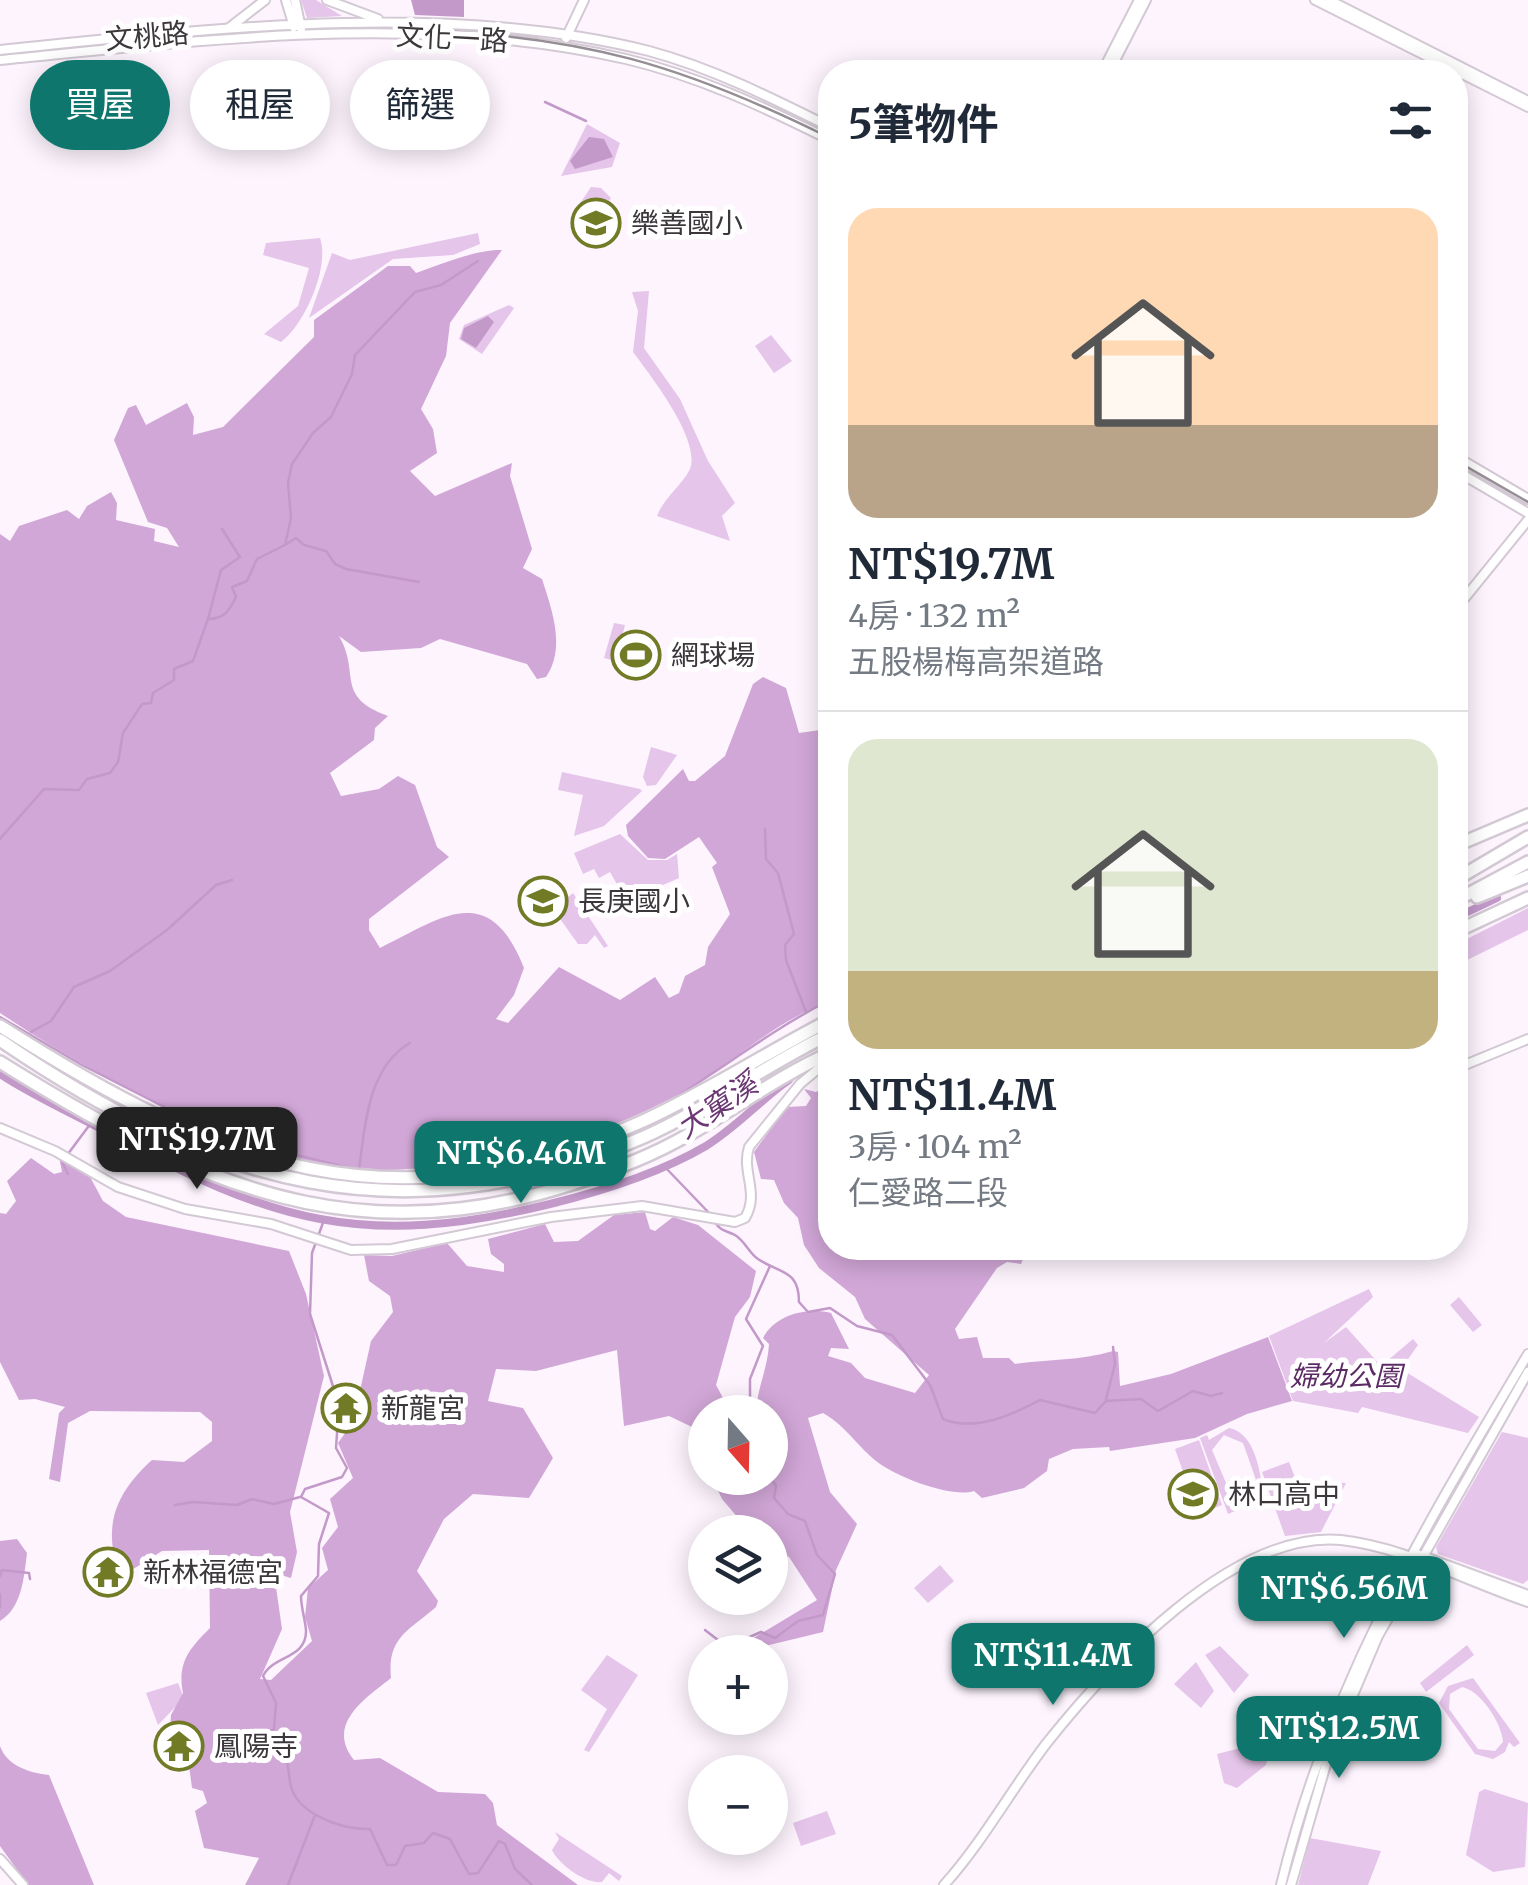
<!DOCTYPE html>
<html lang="zh-TW">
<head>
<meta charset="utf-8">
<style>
  :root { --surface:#fff; --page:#f2f2f3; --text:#1f2937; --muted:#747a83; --line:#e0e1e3; --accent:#0f766e }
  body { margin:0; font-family:Merriweather,"Noto Sans TC",serif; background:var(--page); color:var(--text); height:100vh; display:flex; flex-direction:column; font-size:38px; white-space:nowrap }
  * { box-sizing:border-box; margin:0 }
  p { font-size:32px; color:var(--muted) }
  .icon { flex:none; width:55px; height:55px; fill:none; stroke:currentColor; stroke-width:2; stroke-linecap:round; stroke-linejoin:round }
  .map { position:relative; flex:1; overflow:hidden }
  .side { position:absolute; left:818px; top:60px; width:650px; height:1200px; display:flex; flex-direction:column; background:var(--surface); border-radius:40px; box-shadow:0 5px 25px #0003 }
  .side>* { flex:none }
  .guide { position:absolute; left:30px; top:60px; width:638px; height:90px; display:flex; gap:20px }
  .needle { width:65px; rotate:160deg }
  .fabs { position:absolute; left:688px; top:1395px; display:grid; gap:20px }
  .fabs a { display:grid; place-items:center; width:100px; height:100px; border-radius:50%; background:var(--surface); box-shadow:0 5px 25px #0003; font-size:50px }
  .price { position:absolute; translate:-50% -85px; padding:0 22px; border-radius:20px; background:var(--accent); color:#fff; font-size:32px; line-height:65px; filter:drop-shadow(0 2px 5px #0008) }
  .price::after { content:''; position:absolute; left:50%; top:60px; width:30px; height:22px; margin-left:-15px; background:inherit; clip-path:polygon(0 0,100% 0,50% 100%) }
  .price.active { background:#222; color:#fff }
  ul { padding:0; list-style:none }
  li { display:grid; align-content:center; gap:20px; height:530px; padding:0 30px }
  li+li { border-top:2px solid var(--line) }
  li span { display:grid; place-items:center; height:310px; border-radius:30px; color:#555 }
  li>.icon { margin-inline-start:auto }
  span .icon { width:180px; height:180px; fill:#fffc; stroke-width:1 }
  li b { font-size:42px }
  h2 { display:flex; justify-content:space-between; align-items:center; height:120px; padding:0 30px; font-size:42px }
  .tag { padding:0 35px; border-radius:45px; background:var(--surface); box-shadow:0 5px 25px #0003; font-size:35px; line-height:90px }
  .tag.active { background:var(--accent); color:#fff }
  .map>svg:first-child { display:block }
</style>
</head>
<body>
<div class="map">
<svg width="1528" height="1885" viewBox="0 0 1528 1885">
  <rect width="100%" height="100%" fill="#fdf4fe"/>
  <path fill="#e5c5ea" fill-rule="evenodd" d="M301 0H316L342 16 307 18Z
    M287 30 70 50V48L153 37Z
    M587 124 620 143 612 167 561 176Z
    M591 187 601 188 611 198 589 232 573 214Z
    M478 233 480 244 453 255 393 259 309 318 332 253 350 260Z
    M320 238C330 267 305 324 281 342L264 334 298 306 309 268 263 255 266 243Z
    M649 291 644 348 680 399 708 461 735 503 722 516 730 541 657 516C663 499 680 487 689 471 704 443 650 375 633 352L638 311 632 292Z
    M509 305 514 308 482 354 459 339 464 325Z
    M771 335 792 361 774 373 755 346Z
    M614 623 625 625 616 661 604 658Z
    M651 747 677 755 656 785 647 786 643 777Z
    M562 772 640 789 642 791 604 826 574 836 583 795 558 790Z
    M620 834 648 860H667L677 854 679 878 640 895 636 888 623 895 610 872 599 878 594 869 583 874 574 853Z
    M573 893 608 946 604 948 595 935 587 944H578L558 916V905Z
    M1528 908V930L1455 966V945Z
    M1369 1289 1373 1297 1324 1343 1346 1327 1381 1366 1413 1339 1418 1345 1401 1369 1479 1417 1468 1433 1362 1407 1358 1413 1293 1401 1269 1336Z
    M1459 1297 1482 1325 1473 1332 1450 1305Z
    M1229 1428C1252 1432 1259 1464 1262 1485L1253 1502 1233 1504 1235 1511 1228 1514 1200 1438 1207 1435 1209 1440ZM1224 1435 1243 1443 1256 1480 1247 1498 1232 1497 1212 1450Z
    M1502 1432 1528 1438V1580L1523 1584 1438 1554 1436 1547Z
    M1199 1440 1222 1505 1198 1514 1175 1449Z
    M1289 1462 1296 1480 1346 1483 1321 1532 1285 1536 1262 1472Z
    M940 1565 954 1581 928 1603 914 1588Z
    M1343 1577V1582L1337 1584 1338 1588 1343 1586 1338 1604 1321 1594 1326 1578Z
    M1467 1645 1474 1655 1426 1692 1420 1683Z
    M1220 1646 1249 1675 1234 1693 1205 1655Z
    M607 1655 638 1675 589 1752 584 1750 607 1709 581 1690Z
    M1196 1662 1214 1691 1201 1708 1174 1684Z
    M1473 1678 1520 1743 1514 1747 1509 1742 1505 1752 1493 1759 1475 1754 1439 1703 1448 1686ZM1462 1687C1480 1690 1502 1723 1503 1742L1495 1751 1478 1749 1449 1709 1450 1694Z
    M178 1683 184 1698 158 1725 146 1693Z
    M1272 1740 1274 1746 1263 1749 1268 1756 1266 1765 1237 1788 1224 1783 1217 1754Z
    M1485 1789 1528 1803 1525 1867 1493 1872 1466 1855 1479 1792Z
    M827 1811 836 1834 801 1846 793 1823Z
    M555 1832 622 1876 619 1881 609 1873 602 1882C586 1884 559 1865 552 1850L559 1839Z
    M1310 1838 1381 1851 1368 1885H1298Z"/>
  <path fill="#d1a7d7" d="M502 250 450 323 446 356 421 409 433 429 437 453 410 471 435 496 512 463 510 476 532 549 523 568 542 579C552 610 566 648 546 677L537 679 527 664 440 639 421 648 361 652 339 636C361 674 334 696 388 716L375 728 374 740 330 773 341 796 379 789 398 776 415 785 437 847 449 857 369 919V930L380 948C441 918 489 879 524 968L514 995 496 1019 508 1023 559 967 620 1000 655 977 669 998 679 993 685 976 705 965 708 947 730 914 712 867 717 863 699 837 665 859 648 858 628 836 626 825 683 769 689 781H695L725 756 753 684 763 677 786 688 799 733 820 730 830 751V1002C773 1020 724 1072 668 1100 555 1158 426 1184 299 1161 271 1156 240 1141 214 1129 138 1097 68 1058 0 1013V534L10 541 19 526 67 510 79 519 87 506 111 492 117 503 116 520 155 529 154 541 179 547 167 528 148 522 114 440 128 408 136 405 146 425 187 403 194 417 193 435 223 427 314 337V320L388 266H410L416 273C441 264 478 249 502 250Z
    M830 1083V1248H1005L1024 1257 1021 1264 1007 1262 997 1268 955 1329 959 1339 977 1337 983 1358H1009L1015 1364C1049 1359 1079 1361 1113 1351L1118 1352 1120 1386 1171 1374 1268 1337 1292 1401 1247 1414 1195 1438 1110 1451 1109 1447 1073 1449 1049 1459 1047 1471 1024 1488 982 1498 974 1491C953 1498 903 1479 883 1466 860 1451 848 1427 823 1413L808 1418 830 1492 857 1524 836 1570 823 1632 749 1650 747 1642 817 1600 789 1557 770 1549V1532H750L722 1499 712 1478H770V1412H756C757 1389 768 1367 769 1344L763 1338C775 1315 806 1307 831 1313L849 1349 831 1348 828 1356 851 1363 865 1378 915 1393 929 1375 865 1319 855 1297 819 1268 804 1245 798 1218 784 1203 774 1180 761 1179 754 1152 787 1107 806 1106 811 1098 804 1089 816 1092Z
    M59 1157 89 1175 103 1201 126 1217 289 1251 306 1294 324 1376 290 1512 297 1552 291 1578 274 1573 282 1629 260 1679 271 1680 312 1641 305 1617 308 1588 328 1570 322 1548 338 1527 330 1499 353 1478 338 1443 353 1422 371 1341 393 1312 390 1296 369 1281 364 1255 392 1256 447 1243 467 1266 504 1272V1264L491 1254 488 1239 545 1224 554 1242 578 1241 614 1215 645 1212 650 1229 655 1231 673 1217 698 1225 756 1271 750 1297 735 1317 716 1385 728 1407 726 1412H705V1462L692 1427 669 1416 624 1426 617 1350 536 1371 496 1369 488 1401 523 1408 553 1458 529 1498 473 1494 444 1519 417 1571 438 1601 436 1607C408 1631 387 1638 391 1678 366 1698 325 1724 354 1760L380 1758 438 1792 485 1794 493 1803 497 1825 578 1885H245L259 1858 204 1848 195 1811 207 1803 203 1791 192 1788 185 1736 170 1728 171 1715 183 1693C177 1663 189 1649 210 1628L209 1550 162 1551 130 1571 113 1572C116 1558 111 1546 112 1532 113 1502 131 1479 152 1460L184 1462 212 1441V1422L200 1412 90 1411 68 1423 60 1482 49 1479 59 1413 65 1407 35 1399 19 1400 0 1362V1213L6 1214 16 1201 7 1181 31 1158 54 1174 62 1172Z
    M17 1539 27 1553C24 1577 22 1608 0 1621V1541Z
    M0 1746C7 1766 30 1773 49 1775L94 1885H28L0 1846Z"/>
  <path fill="#c299c9" d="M411 0H464V17L415 15Z
    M589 137 604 139 613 157 575 169 570 161Z
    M488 316 494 322 476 348 461 339 464 328Z"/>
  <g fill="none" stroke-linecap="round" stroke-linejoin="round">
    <path stroke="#c299c9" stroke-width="2.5" d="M545 102 586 121
      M285 545 296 538 304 545 326 551 335 564 346 569 419 582
      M208 619 221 570 240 557 222 529
      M765 829 766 859 778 873 794 934 785 945 786 960 806 1012
      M0 839 44 789 79 790 87 779 110 773 118 762 123 733 142 704 151 703 153 693 174 680V669L193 661 208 619C224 619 229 611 236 597L232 587 247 581 257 559 285 545 291 518 288 483 292 464 313 433 331 417 352 374 355 355 415 292 441 285 478 261
      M0 1017 82 1065 221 1136 349 1168
      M31 1032 51 1021 74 987 110 971 167 930 216 885 232 880
      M661 1106C719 1072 770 1030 830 1000
      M664 1166 711 1215
      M359 1170C365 1125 368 1067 410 1043
      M372 1170 404 1171
      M68 1174 62 1162 91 1123
      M324 1220 312 1253 310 1314 339 1405 336 1448 347 1468 342 1477 305 1489 301 1497 329 1513 319 1544 318 1576 301 1596C301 1607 305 1619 306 1630 307 1659 273 1655 263 1676L276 1703 274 1729 264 1736 262 1748 268 1754 285 1756C291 1769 287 1783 294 1794 307 1818 347 1830 370 1829L387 1865H396L405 1846 424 1843 433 1833 450 1839 469 1874 478 1873 499 1841 505 1844 515 1869 532 1885
      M715 1222C721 1232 726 1230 735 1235 745 1241 749 1253 758 1259 780 1274 799 1269 799 1302L808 1312 830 1308 857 1326 892 1335 930 1385 943 1419C975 1432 1012 1415 1040 1400L1095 1413 1106 1401 1141 1399 1158 1411 1193 1391 1211 1396 1222 1393
      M1106 1399 1115 1364 1113 1347
      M741 1412 750 1400V1379L763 1346 746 1319 770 1266
      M770 1455V1461
      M175 1505 193 1502 237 1505 252 1499 274 1504 300 1497
      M0 1576 2 1570 29 1573 30 1579
      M0 1594V1607
      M705 1630 727 1647 761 1632 775 1638 798 1621 823 1615 835 1574 817 1555 805 1521 788 1514 774 1498 776 1486 770 1477
      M288 1885 315 1815"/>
    <path stroke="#c299c9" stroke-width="8" d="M1455 918 1497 898
      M0 1074C33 1096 72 1113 107 1132 272 1222 363 1250 550 1204 603 1191 658 1174 706 1146 737 1127 760 1100 789 1080"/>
    <g stroke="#d3c9d4" stroke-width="12">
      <path id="secondary" d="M286 0 294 27
        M295 0 301 28
        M327 0 378 19
        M1315 0 1528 107
        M1329 0 1528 101
        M229 28 265 0
        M566 38 584 0
        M0 50C206 29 447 0 649 51 712 68 772 98 830 127
        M0 60C206 40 421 12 626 59 698 76 764 107 830 140
        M1102 72 1139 0
        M1109 72 1146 0
        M1455 456 1528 499
        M1455 470 1528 513
        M1455 610 1528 520
        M1455 1069 1528 1039
        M0 1128 55 1151 118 1187 185 1209 271 1224 351 1250 392 1249 551 1217 642 1206 735 1222 745 1218C760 1193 741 1172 749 1147L800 1084 830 1059
        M1417 1554 1528 1595
        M0 1859 23 1885
        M944 1885C982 1843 1011 1790 1046 1744 1108 1666 1233 1530 1341 1540 1405 1547 1468 1582 1528 1602
        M1281 1885C1329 1685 1424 1528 1528 1354
        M1291 1885 1331 1747 1378 1636 1528 1372"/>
    </g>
    <g stroke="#d3c9d4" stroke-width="16">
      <path id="highway" d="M1455 846 1528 815
        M1455 880 1528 837
        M1477 897 1528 876
        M1455 901 1528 862
        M1455 932 1528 898
        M0 1026C220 1166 391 1234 643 1121 707 1092 767 1052 830 1020
        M0 1040C211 1184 400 1242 644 1137 709 1108 766 1064 830 1034
        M0 1062C221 1200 383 1266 637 1160 706 1132 763 1083 830 1053"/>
    </g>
    <use href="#secondary" stroke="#fff" stroke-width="8"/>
    <use href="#highway" stroke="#fff" stroke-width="11"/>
    <path stroke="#958e95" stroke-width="2.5" d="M419 30C583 36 683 65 830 138
      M1455 460 1528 502"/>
  </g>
  <defs>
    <g id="school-ring" transform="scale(2.5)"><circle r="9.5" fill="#fff" stroke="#717a25" stroke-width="1.5"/><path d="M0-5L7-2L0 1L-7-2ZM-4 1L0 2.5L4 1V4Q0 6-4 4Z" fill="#717a25"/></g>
    <g id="stadium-ring" transform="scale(2.5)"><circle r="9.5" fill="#fff" stroke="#717a25" stroke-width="1.5"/><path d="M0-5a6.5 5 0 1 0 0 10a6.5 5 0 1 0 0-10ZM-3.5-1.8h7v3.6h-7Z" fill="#717a25"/></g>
    <g id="temple-ring" transform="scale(2.5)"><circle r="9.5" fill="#fff" stroke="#717a25" stroke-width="1.5"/><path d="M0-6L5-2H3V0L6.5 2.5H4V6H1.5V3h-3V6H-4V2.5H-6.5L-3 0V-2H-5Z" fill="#717a25"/></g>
  </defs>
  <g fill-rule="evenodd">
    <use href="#school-ring" x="596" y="223"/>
    <use href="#stadium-ring" x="636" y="655"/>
    <use href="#school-ring" x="543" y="901"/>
    <use href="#temple-ring" x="346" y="1408"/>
    <use href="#school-ring" x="1193" y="1494"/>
    <use href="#temple-ring" x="108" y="1572"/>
    <use href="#temple-ring" x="179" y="1746"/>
  </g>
  <g text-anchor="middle" stroke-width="10" stroke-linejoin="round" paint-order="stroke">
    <g font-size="28" fill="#3b373b" stroke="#fff">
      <text transform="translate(147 36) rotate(-5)" y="10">文桃路</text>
      <text transform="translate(452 38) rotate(3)" y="10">文化一路</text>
    </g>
    <g font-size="28" fill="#3b373b" stroke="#fff" text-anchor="start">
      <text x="631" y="233">樂善國小</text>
      <text x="671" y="665">網球場</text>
      <text x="578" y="911">長庚國小</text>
      <text x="381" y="1418">新龍宮</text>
      <text x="1228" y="1504">林口高中</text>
      <text x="143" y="1582">新林福德宮</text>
      <text x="214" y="1756">鳳陽寺</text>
    </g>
    <g font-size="28" font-style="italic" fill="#5c2a65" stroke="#fff">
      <text x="1346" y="1386">婦幼公園</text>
    </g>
    <g font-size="30" font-style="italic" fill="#6b3874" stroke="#fff">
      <text transform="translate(717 1106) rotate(-34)" y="10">大窠溪</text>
    </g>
  </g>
</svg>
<div class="fabs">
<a><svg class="needle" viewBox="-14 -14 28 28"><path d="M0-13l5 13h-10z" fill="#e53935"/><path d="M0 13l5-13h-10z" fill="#747a83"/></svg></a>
<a><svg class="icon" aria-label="layers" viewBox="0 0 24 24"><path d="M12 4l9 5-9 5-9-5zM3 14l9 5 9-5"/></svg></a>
<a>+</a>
<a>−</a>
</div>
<b class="price active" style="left:197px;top:1192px">NT$19.7M</b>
<b class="price" style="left:521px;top:1206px">NT$6.46M</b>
<b class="price" style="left:1344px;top:1641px">NT$6.56M</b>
<b class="price" style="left:1053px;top:1708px">NT$11.4M</b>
<b class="price" style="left:1339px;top:1781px">NT$12.5M</b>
<div class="guide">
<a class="tag active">買屋</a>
<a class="tag">租屋</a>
<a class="tag">篩選</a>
</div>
<section class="side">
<h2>5筆物件<svg class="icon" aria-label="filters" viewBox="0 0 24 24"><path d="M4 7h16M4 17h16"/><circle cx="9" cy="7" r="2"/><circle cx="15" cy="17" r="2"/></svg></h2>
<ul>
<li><span style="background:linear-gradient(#ffd9b3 70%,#b9a48a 0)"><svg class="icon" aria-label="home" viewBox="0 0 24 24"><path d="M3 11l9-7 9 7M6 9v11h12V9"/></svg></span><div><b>NT$19.7M</b><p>4房 · 132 m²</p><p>五股楊梅高架道路</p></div></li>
<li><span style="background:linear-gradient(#dfe7d0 75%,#c2b280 0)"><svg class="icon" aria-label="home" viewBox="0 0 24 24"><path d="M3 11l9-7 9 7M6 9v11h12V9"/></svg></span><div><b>NT$11.4M</b><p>3房 · 104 m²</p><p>仁愛路二段</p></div></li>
</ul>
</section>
</div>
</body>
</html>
